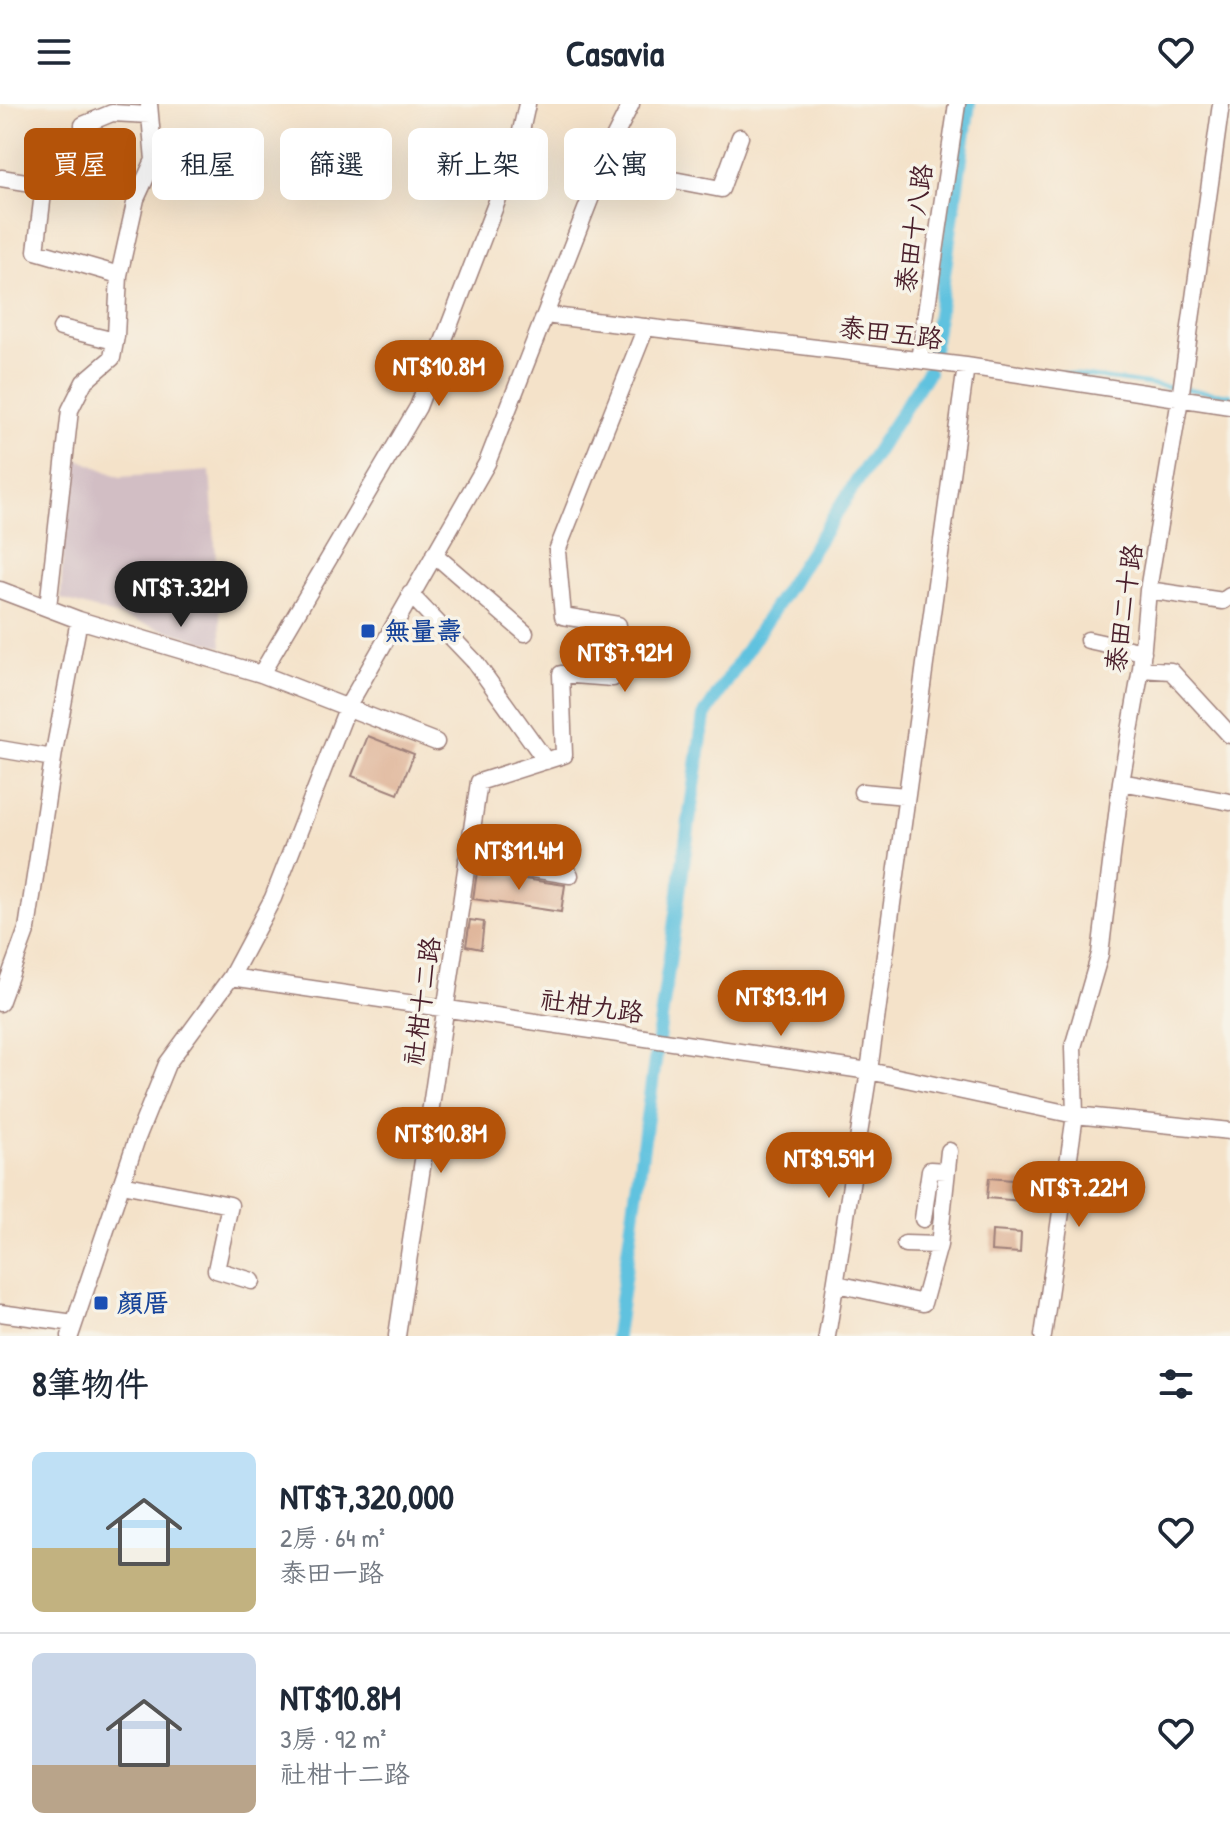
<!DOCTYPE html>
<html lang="zh-TW">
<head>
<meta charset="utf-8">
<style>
  :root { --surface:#fff; --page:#f6f6f7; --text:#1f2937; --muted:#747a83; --line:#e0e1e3; --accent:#b45309 }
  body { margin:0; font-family:"Patrick Hand","LXGW WenKai TC",sans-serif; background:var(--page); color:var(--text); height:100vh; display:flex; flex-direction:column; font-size:30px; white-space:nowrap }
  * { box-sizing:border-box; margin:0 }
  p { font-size:26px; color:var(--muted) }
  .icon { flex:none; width:44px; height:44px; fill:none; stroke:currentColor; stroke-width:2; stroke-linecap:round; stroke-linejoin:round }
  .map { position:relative; height:1232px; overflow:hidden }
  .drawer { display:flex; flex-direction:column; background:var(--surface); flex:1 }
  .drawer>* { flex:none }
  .banner { position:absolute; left:24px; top:24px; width:800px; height:72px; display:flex; gap:16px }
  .price { position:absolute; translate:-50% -68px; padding:0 18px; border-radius:28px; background:var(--accent); color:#fff; font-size:26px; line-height:52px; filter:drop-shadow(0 2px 4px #0008) }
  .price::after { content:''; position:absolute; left:50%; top:48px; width:24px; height:18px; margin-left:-12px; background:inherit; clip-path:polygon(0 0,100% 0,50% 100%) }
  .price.on { background:#222; color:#fff }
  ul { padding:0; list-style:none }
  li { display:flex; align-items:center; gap:24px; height:200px; padding:0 32px }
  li+li { border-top:2px solid var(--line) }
  li span { display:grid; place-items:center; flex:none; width:224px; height:160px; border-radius:12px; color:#555 }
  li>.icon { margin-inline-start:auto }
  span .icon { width:96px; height:96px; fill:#fffc; stroke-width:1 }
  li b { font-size:34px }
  h2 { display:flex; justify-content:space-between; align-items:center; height:96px; padding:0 32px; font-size:34px }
  .pill { padding:0 28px; border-radius:12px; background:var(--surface); box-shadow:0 8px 32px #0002; font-size:28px; line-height:72px }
  .pill.on { background:var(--accent); color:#fff }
  header { display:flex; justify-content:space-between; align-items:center; height:104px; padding:0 32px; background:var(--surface); font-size:36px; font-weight:700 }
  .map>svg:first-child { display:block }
</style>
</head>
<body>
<header><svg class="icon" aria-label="menu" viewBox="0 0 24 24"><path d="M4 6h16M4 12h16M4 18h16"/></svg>Casavia<svg class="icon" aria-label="heart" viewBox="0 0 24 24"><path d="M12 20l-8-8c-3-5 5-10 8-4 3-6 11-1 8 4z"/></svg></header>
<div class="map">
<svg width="1230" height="1232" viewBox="0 0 1230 1232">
  <rect width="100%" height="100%" fill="#f7f3e8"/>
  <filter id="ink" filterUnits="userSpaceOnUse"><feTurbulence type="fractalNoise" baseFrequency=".0125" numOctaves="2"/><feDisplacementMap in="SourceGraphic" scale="16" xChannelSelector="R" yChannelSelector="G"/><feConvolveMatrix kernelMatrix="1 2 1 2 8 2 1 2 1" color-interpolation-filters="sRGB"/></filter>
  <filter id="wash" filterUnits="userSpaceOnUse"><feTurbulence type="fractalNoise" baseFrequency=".006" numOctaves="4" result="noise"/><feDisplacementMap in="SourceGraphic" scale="32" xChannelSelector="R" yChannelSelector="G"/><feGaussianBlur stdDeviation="1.8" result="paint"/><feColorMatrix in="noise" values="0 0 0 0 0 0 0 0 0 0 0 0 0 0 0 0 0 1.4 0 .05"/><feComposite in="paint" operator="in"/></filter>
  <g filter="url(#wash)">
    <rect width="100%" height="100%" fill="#f4e2c9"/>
    <path fill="#d2bec4" d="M67 350 120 373 210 367 222 543 61 495Z"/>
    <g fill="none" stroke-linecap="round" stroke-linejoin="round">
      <path stroke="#61c2df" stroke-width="4" d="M1058 268 1176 284
        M1185 285 1230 291"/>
      <path stroke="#61c2df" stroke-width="14" d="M932 252 969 0
        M616 1232 704 612 928 268"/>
    </g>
    <g id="blocks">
      <path fill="#dfb498" d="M55 42 64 62 46 70 37 69 30 53Z
        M368 632 414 650 398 690 352 672Z
        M477 768 565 781 561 808 473 795Z
        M470 816 484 818 481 845 466 842Z
        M989 1074 1024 1077 1022 1097 987 1094Z
        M992 1127 1021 1129 1020 1149 991 1147Z"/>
    </g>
  </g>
  <g filter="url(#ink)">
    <use href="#blocks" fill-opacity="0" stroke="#9f807a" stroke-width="2"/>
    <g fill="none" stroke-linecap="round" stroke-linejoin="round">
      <g stroke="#9f807a" stroke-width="19">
        <path id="minor" d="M83 21 112 9 150 11
          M605 63 721 85 740 33
          M1 74 44 81 36 147 119 171
          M545 211 966 262 1230 302
          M61 224 115 237
          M919 256 957 0
          M434 450 525 529
          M0 486 79 516 261 570 436 638
          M1148 486 1223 497 1230 492
          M410 490 475 558 546 657
          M48 503 70 306 84 278 112 254 116 232 119 171 136 95 154 56 149 0
          M1088 536 1143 548
          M1141 565 1171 567 1230 631
          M261 570 418 303 517 45 527 0
          M0 645 53 654
          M1121 678 1230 698
          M862 688 906 692
          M467 755 570 771
          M231 873 869 967 1075 1011 1230 1027
          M0 899 27 825 54 648 79 516
          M122 1080 230 1101 216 1166 252 1177
          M923 1115 930 1066 946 1067
          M905 1140 939 1141
          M837 1180 923 1199 939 1141 949 1047
          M0 1209 74 1219
          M70 1232 137 1034 167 960 231 873 273 794 348 602 487 359 614 34 631 0
          M397 1232 479 678 564 651 561 570 613 574 618 521 563 512 557 447 646 223
          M827 1232 869 967 966 262
          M1043 1232 1075 1011 1073 943 1100 850 1121 678 1141 565 1148 486 1180 295 1221 0"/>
      </g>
      <use href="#minor" stroke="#fff" stroke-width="16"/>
    </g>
  </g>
  <g fill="#1a4fb4" stroke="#f7f3e8" stroke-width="3">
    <rect x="360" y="519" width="16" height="16" rx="4"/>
    <rect x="93" y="1191" width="16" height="16" rx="4"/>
  </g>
  <g text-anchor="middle" stroke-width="7" stroke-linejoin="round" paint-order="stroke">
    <g font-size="26" fill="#4a1f2b" stroke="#f7f3e8">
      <text transform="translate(914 124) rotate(-82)" y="9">泰田十八路</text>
      <text transform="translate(891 229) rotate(7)" y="9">泰田五路</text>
      <text transform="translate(1124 504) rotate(-82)" y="9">泰田二十路</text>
      <text transform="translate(422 897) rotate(-82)" y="9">社柑十二路</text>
      <text transform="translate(592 902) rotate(8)" y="9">社柑九路</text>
    </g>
    <g font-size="26" font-weight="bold" fill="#164399" stroke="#f7f3e8" text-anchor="start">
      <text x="384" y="536">無量壽</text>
      <text x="117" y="1208">顏厝</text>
    </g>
  </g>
</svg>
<b class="price" style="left:439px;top:304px">NT$10.8M</b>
<b class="price on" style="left:181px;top:525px">NT$7.32M</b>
<b class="price" style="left:625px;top:590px">NT$7.92M</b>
<b class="price" style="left:519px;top:788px">NT$11.4M</b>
<b class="price" style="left:781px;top:934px">NT$13.1M</b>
<b class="price" style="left:441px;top:1071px">NT$10.8M</b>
<b class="price" style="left:829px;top:1096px">NT$9.59M</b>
<b class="price" style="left:1079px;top:1125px">NT$7.22M</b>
<div class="banner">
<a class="pill on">買屋</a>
<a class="pill">租屋</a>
<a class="pill">篩選</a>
<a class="pill">新上架</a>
<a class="pill">公寓</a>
</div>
</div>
<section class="drawer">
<h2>8筆物件<svg class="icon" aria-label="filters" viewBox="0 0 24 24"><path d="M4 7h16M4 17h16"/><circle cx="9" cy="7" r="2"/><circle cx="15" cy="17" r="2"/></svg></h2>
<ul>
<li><span style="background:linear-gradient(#bfe0f5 60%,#c2b280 0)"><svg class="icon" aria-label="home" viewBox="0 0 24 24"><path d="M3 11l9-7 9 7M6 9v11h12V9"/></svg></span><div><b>NT$7,320,000</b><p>2房 · 64 m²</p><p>泰田一路</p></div><svg class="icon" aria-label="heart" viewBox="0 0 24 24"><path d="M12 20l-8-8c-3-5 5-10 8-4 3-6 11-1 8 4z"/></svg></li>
<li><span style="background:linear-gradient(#c9d6e8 70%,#b9a48a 0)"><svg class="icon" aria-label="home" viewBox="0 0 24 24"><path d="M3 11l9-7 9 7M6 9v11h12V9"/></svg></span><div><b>NT$10.8M</b><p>3房 · 92 m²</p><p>社柑十二路</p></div><svg class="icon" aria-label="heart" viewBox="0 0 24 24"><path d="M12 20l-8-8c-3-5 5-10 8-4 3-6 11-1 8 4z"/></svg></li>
</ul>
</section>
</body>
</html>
